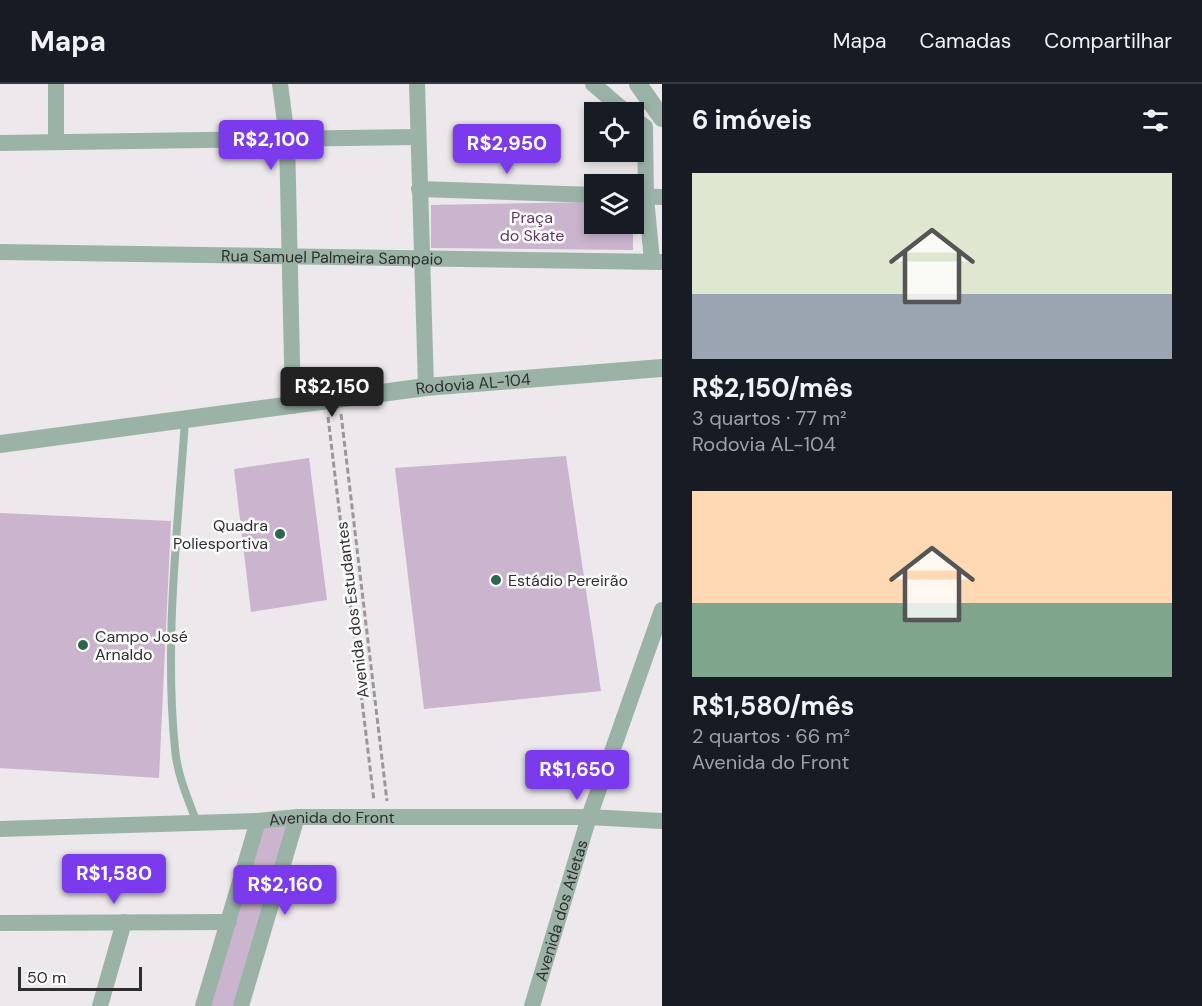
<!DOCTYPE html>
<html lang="pt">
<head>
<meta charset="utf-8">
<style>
  :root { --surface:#171b24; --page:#242831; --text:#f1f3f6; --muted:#9ea1a6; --line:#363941; --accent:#7c3aed }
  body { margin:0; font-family:"DM Sans",sans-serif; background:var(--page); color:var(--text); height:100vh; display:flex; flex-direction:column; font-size:22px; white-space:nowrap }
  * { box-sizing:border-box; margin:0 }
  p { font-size:20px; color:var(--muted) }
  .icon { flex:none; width:33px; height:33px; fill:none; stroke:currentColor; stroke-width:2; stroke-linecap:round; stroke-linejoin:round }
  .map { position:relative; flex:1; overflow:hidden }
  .drawer { display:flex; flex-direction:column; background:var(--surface); width:540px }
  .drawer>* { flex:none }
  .fabs { position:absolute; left:584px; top:18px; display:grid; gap:12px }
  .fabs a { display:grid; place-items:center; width:60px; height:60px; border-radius:0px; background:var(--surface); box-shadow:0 3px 9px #0003; font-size:30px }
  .scale { position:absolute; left:18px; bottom:15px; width:124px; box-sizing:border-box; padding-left:6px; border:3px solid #2f2d2f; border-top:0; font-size:16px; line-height:21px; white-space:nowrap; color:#2f2d2f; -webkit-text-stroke:4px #fff; paint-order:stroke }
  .price { position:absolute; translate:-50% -51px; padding:0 14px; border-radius:6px; background:var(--accent); color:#fff; font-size:20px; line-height:39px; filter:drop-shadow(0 2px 3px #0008) }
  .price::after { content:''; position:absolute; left:50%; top:36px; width:18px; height:14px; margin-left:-9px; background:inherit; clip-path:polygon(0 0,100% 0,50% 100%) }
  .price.on { background:#222; color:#fff }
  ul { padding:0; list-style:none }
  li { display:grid; align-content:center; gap:12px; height:318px; padding:0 30px }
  li span { display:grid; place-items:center; height:186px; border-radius:0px; color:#555 }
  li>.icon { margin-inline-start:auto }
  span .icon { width:108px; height:108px; fill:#fffc; stroke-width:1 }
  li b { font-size:26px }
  h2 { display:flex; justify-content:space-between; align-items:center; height:72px; padding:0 30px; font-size:26px }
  header { display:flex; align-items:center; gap:36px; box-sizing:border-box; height:84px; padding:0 30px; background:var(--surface); border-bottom:2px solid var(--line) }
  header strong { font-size:28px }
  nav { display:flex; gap:33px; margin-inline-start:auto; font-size:21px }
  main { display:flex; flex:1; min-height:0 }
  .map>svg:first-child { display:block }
</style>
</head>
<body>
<header>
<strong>Mapa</strong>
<nav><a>Mapa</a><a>Camadas</a><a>Compartilhar</a></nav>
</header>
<main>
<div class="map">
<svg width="662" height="922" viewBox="0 0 662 922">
  <rect width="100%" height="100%" fill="#ece8ec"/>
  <path fill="#cbb4cd" d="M594 118V140H633V166L431 164V121Z
    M566 372 601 607 424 625 395 384Z
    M309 374 327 516 251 528 234 385Z
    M0 429 171 437 159 694 0 684Z
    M294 735 238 922H205L260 737Z"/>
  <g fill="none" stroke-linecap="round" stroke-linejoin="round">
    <path stroke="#9a969a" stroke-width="3" stroke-dasharray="6 3" stroke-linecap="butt" d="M341 330 387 717
      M328 333 374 717"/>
    <path stroke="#9bb3a7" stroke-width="8" d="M185 336C178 444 164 556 175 665 177 690 188 715 197 739"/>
    <g stroke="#9bb3a7" stroke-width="16">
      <path d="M56 0V58"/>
      <path d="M280 0 287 54 293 322"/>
      <path d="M417 0 426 303"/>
      <path d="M593 0 626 28"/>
      <path d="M633 34 645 43 646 113 652 177"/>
      <path d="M0 59 417 53"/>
      <path d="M419 105 594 111"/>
      <path d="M633 112 662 113"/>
      <path id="s1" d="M0 168 662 178"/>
      <path id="s2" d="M0 745 258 737 297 733H589L662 737"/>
      <path d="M0 839 229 838"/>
      <path d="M100 922 124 838"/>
      <path d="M203 922 258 737"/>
      <path d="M241 922 297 733"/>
      <path id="s3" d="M532 922 589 733 662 526"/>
    </g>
    <g stroke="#9bb3a7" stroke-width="18">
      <path d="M638 0 662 34"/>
      <path id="s4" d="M0 360 426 303 662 284"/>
    </g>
  </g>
  <g fill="#2d664e" stroke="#fff" stroke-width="2">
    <circle cx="280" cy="450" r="6"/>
    <circle cx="496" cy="496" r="6"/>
    <circle cx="83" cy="561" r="6"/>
  </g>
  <g text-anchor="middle" stroke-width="5" stroke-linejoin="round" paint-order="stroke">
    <g font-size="16" fill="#623466" stroke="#fff">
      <text x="532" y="139">Praça<tspan x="532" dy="18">do Skate</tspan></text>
    </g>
    <g font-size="16" fill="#2f2d2f" stroke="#fff">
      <text dy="6" stroke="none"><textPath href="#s1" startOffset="332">Rua Samuel Palmeira Sampaio</textPath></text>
      <text dy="6" stroke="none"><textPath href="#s4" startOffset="477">Rodovia AL-104</textPath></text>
      <text transform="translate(352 526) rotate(-97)" y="6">Avenida dos Estudantes</text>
      <text dy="6" stroke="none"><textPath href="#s2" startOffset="332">Avenida do Front</textPath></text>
      <text dy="6" stroke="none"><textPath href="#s3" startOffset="100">Avenida dos Atletas</textPath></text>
    </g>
    <g font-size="16" fill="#2f2d2f" stroke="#fff" text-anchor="start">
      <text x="268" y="447" text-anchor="end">Quadra<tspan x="268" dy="18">Poliesportiva</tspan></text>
      <text x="508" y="502">Estádio Pereirão</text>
      <text x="95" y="558">Campo José<tspan x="95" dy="18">Arnaldo</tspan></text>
    </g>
  </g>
</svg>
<div class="fabs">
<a><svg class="icon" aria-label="locate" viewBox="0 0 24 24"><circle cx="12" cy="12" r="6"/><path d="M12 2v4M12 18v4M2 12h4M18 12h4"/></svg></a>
<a><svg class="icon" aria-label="layers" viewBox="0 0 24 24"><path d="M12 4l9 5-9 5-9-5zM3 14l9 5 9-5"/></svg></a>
</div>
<div class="scale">50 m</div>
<b class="price" style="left:271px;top:87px">R$2,100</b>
<b class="price" style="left:507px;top:91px">R$2,950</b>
<b class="price on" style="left:332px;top:334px">R$2,150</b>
<b class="price" style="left:577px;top:717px">R$1,650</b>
<b class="price" style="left:114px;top:821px">R$1,580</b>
<b class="price" style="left:285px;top:832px">R$2,160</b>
</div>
<section class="drawer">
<h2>6 imóveis<svg class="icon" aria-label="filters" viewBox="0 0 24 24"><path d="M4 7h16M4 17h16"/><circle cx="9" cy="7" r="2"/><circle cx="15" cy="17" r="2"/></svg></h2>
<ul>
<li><span style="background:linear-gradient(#dfe7d0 65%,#9aa5b1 0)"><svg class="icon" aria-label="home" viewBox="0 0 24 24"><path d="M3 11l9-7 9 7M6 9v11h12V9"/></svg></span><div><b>R$2,150/mês</b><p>3 quartos · 77 m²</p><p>Rodovia AL-104</p></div></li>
<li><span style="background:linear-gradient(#ffd9b3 60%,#7fa58c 0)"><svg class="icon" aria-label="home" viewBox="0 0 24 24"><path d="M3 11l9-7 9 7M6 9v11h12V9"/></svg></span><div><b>R$1,580/mês</b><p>2 quartos · 66 m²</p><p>Avenida do Front</p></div></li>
</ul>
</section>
</main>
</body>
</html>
